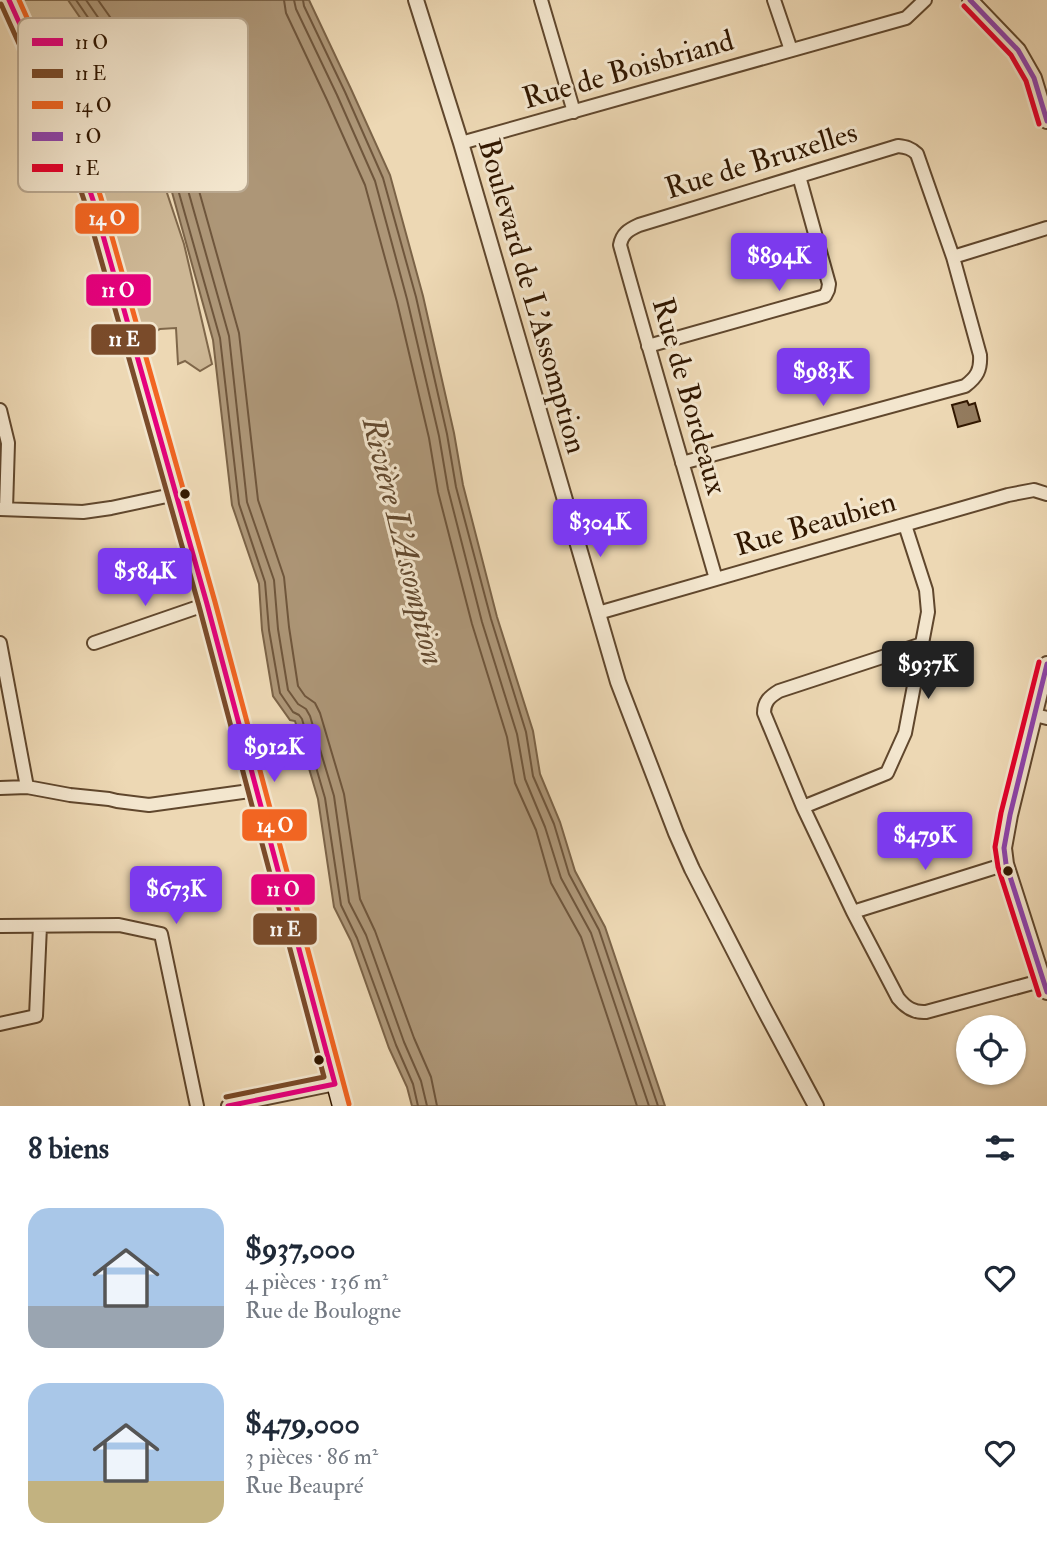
<!DOCTYPE html>
<html lang="fr">
<head>
<meta charset="utf-8">
<style>
  :root { --surface:#fff; --page:#f2f2f3; --text:#1f2937; --muted:#747a83; --accent:#7c3aed }
  body { margin:0; font-family:"IM FELL Double Pica",serif; background:var(--page); color:var(--text); height:100vh; display:flex; flex-direction:column; font-size:26px; white-space:nowrap }
  * { box-sizing:border-box; margin:0 }
  p { font-size:23px; color:var(--muted) }
  .icon { flex:none; width:38px; height:38px; fill:none; stroke:currentColor; stroke-width:2; stroke-linecap:round; stroke-linejoin:round }
  .map { position:relative; height:1106px; overflow:hidden }
  .sheet { display:flex; flex-direction:column; background:var(--surface); flex:1 }
  .sheet>* { flex:none }
  .fabs { position:absolute; left:956px; top:1015px; display:grid; gap:14px }
  .fabs a { display:grid; place-items:center; width:70px; height:70px; border-radius:50%; background:var(--surface); box-shadow:0 2px 5px #0004; font-size:35px }
  .price { position:absolute; translate:-50% -60px; padding:0 16px; border-radius:7px; background:var(--accent); color:#fff; font-size:23px; line-height:46px; filter:drop-shadow(0 2px 4px #0008) }
  .price::after { content:''; position:absolute; left:50%; top:42px; width:21px; height:16px; margin-left:-10px; background:inherit; clip-path:polygon(0 0,100% 0,50% 100%) }
  .price.on { background:#222; color:#fff }
  ul { padding:0; list-style:none }
  li { display:flex; align-items:center; gap:21px; height:175px; padding:0 28px }
  li span { display:grid; place-items:center; flex:none; width:196px; height:140px; border-radius:21px; color:#555 }
  li>.icon { margin-inline-start:auto }
  span .icon { width:84px; height:84px; fill:#fffc; stroke-width:1 }
  li b { font-size:30px }
  h2 { display:flex; justify-content:space-between; align-items:center; height:84px; padding:0 28px; font-size:30px }
  .map>svg:first-child { display:block }
</style>
</head>
<body>
<div class="map">
<svg width="1047" height="1106" viewBox="0 0 1047 1106">
  <rect width="100%" height="100%" fill="#edd8b4"/>
  <filter id="stains"><feTurbulence type="fractalNoise" baseFrequency=".00286" numOctaves="4"/><feColorMatrix values="0 0 0 0 .2 0 0 0 0 .09 0 0 0 0 .02 0 0 0 .5 -.17"/></filter>
  <radialGradient id="worn" r=".72"><stop offset=".6" stop-color="#630" stop-opacity="0"/><stop offset="1" stop-color="#630" stop-opacity=".3"/></radialGradient>
  <path fill="#cdb795" stroke="#7f674a" stroke-width="2" d="M9 0H75L97 36 106 63 139 121 144 138 150 142 184 244 212 364 200 371 185 361 178 364 176 328 160 329 143 340 121 271 78 152Z"/>
  <path fill="#ad9677" stroke="#7b6347" stroke-width="2" d="M68 0H309L351 89 390 175 423 296 454 433 463 485 497 617 533 731 540 774 560 822 575 871 605 927 665 1106H412L407 1087 389 1048 351 941 334 907 318 799 295 721 290 720 273 696 262 630 259 584 232 505 213 340 162 156 129 89Z"/>
  <g fill="none" stroke-linecap="round" stroke-linejoin="round">
    <path stroke="#6f563c" stroke-width="2" d="M76 0 135 86 168 154 220 338 239 504 265 582 269 630 280 693 293 712 299 715 302 719 325 798 341 905 357 938 396 1045 413 1084 418 1106
      M86 0 142 81 177 151 229 336 247 502 274 580 278 629 288 690 298 704 306 709 310 716 334 796 349 902 366 935 404 1042 421 1081 427 1106
      M98 0 151 75 187 148 239 333 258 500 284 577 289 627 298 686 305 696 315 703 320 713 344 794 360 899 375 931 414 1038 431 1077 437 1106
      M284 0 286 13 327 100 365 185 397 302 429 438 438 492 472 624 507 737 515 783 536 830 551 883 581 937 637 1106
      M294 0 296 9 337 95 375 181 407 299 439 436 448 489 482 622 517 734 525 779 545 827 561 878 591 933 649 1106
      M303 0 304 6 345 92 383 178 416 297 447 434 456 487 491 619 526 732 533 776 554 824 569 874 599 930 658 1106"/>
  </g>
  <path fill="#937b5e" stroke="#311700" stroke-width="2" d="M967 401 969 405 975 403 980 421 958 427 952 405Z"/>
  <g fill="none" stroke-linecap="round" stroke-linejoin="round">
    <g stroke="#60472d" stroke-width="16">
      <path id="minor" d="M541 0 574 112
        M774 0 791 50
        M461 143 906 18 925 0
        M953 257 1047 228
        M648 346 825 296 828 290 829 284 799 176
        M0 410 8 443 6 509
        M682 463 965 386C977 377 981 370 980 355L953 257 917 154C911 148 906 147 898 146L639 225C628 230 622 234 620 245 651 357 684 468 716 579
        M0 509 83 512 111 508 176 494
        M598 613 1008 495 1034 490 1047 494
        M0 643 27 787
        M94 643 207 604
        M922 644 779 691C769 697 764 702 764 713L803 807 853 912 898 998C906 1008 914 1013 926 1012L1044 980
        M1035 715 1047 718
        M0 788 27 787 70 795 109 799 117 801 149 805 257 790
        M803 807 887 773 905 733 928 612 926 590 905 525
        M853 912 1006 864
        M0 926 119 925 161 934 197 1106
        M0 1024 36 1016 40 926
        M228 1106 335 1084"/>
    </g>
    <g stroke="#60472d" stroke-width="18">
      <path id="tertiary" d="M416 0 461 143 618 682 676 833 692 869 763 1007 816 1106
        M970 0 1018 50 1034 78 1047 121
        M1047 664 1010 815 1004 848 1006 864 1047 992"/>
    </g>
    <g stroke="#311700" stroke-width="19">
      <path id="secondary" d="M9 0 76 149 93 200 207 604 341 1106"/>
    </g>
    <use href="#minor" stroke="#f3e6ce" stroke-width="12"/>
    <use href="#tertiary" stroke="#f3e6ce" stroke-width="14"/>
    <use href="#secondary" stroke="#f3e6ce" stroke-width="16"/>
    <g stroke="#f3e6ce" stroke-width="10">
      <path id="bus-1" d="M9 0 76 149 93 200 207 604 335 1084 228 1106"/>
    </g>
    <g stroke="#f3e6ce" stroke-width="10">
      <path id="bus-2" d="M1 4 68 152 85 203 199 606 324 1077 226 1097"/>
    </g>
    <g stroke="#f3e6ce" stroke-width="10">
      <path id="bus-3" d="M19 0 84 145 101 198 215 602 349 1104"/>
    </g>
    <g stroke="#f3e6ce" stroke-width="10">
      <path id="bus-4" d="M970 0 1018 50 1034 78 1047 121
        M1047 664 1010 815 1004 848 1006 864 1047 992"/>
    </g>
    <g stroke="#f3e6ce" stroke-width="10">
      <path id="bus-5" d="M964 6 1011 55 1026 81 1039 124
        M1039 662 1001 813 995 847 998 867 1039 995"/>
    </g>
    <use href="#bus-1" stroke="#e5007d" stroke-width="5"/>
    <use href="#bus-2" stroke="#7a4b2a" stroke-width="5"/>
    <use href="#bus-3" stroke="#f26522" stroke-width="5"/>
    <use href="#bus-4" stroke="#8e44ad" stroke-width="5"/>
    <use href="#bus-5" stroke="#e4002b" stroke-width="5"/>
  </g>
  <g fill="#311700" stroke="#f3e6ce" stroke-width="2.5">
    <circle cx="185" cy="494" r="6"/>
    <circle cx="1008" cy="871" r="6"/>
    <circle cx="319" cy="1060" r="6"/>
  </g>
  <g text-anchor="middle" stroke-width="6" stroke-linejoin="round" paint-order="stroke">
    <g font-size="30" fill="#311700" stroke="#f3e6ce">
      <text transform="translate(628 69) rotate(-16)" y="10">Rue de Boisbriand</text>
      <text transform="translate(761 160) rotate(-17)" y="10">Rue de Bruxelles</text>
      <text transform="translate(533 296) rotate(74)" y="10">Boulevard de L'Assomption</text>
      <text transform="translate(690 396) rotate(74)" y="10">Rue de Bordeaux</text>
      <text transform="translate(815 523) rotate(-16)" y="10">Rue Beaubien</text>
    </g>
    <g font-size="32" font-style="italic" fill="#634a30" stroke="#f3e6ce">
      <text transform="translate(404 541) rotate(76)" y="11">Rivière L'Assomption</text>
    </g>
  </g>
  <rect x="18" y="18" width="230" height="174" rx="10" fill="#f3e6ce" stroke="#b9a890" stroke-width="2"/>
  <rect x="32" y="38" width="31" height="8" fill="#e5007d"/>
  <rect x="32" y="69" width="31" height="9" fill="#7a4b2a"/>
  <rect x="32" y="101" width="31" height="8" fill="#f26522"/>
  <rect x="32" y="132" width="31" height="9" fill="#8e44ad"/>
  <rect x="32" y="164" width="31" height="8" fill="#e4002b"/>
  <g font-size="19" fill="#311700">
    <text x="75" y="49">11 O</text>
    <text x="75" y="80">11 E</text>
    <text x="75" y="112">14 O</text>
    <text x="75" y="143">1 O</text>
    <text x="75" y="175">1 E</text>
  </g>
  <g stroke="#f3e6ce" stroke-width="2.5">
    <rect x="74" y="202" width="66" height="33" rx="7" fill="#f26522"/>
    <rect x="85" y="273" width="67" height="34" rx="7" fill="#e5007d"/>
    <rect x="90" y="323" width="67" height="33" rx="7" fill="#7a4b2a"/>
    <rect x="241" y="808" width="67" height="34" rx="7" fill="#f26522"/>
    <rect x="250" y="873" width="66" height="33" rx="7" fill="#e5007d"/>
    <rect x="252" y="912" width="66" height="34" rx="7" fill="#7a4b2a"/>
  </g>
  <g font-size="19" text-anchor="middle" font-weight="bold" fill="#fff">
    <text x="107" y="225">14 O</text>
    <text x="118" y="297">11 O</text>
    <text x="124" y="346">11 E</text>
    <text x="275" y="832">14 O</text>
    <text x="283" y="896">11 O</text>
    <text x="285" y="936">11 E</text>
  </g>
  <rect width="100%" height="100%" filter="url(#stains)"/>
  <rect width="100%" height="100%" fill="url(#worn)"/>
</svg>
<div class="fabs">
<a><svg class="icon" aria-label="locate" viewBox="0 0 24 24"><circle cx="12" cy="12" r="6"/><path d="M12 2v4M12 18v4M2 12h4M18 12h4"/></svg></a>
</div>
<b class="price" style="left:779px;top:293px">$894K</b>
<b class="price" style="left:823px;top:408px">$983K</b>
<b class="price" style="left:600px;top:559px">$304K</b>
<b class="price" style="left:145px;top:608px">$584K</b>
<b class="price on" style="left:928px;top:701px">$937K</b>
<b class="price" style="left:274px;top:784px">$912K</b>
<b class="price" style="left:925px;top:872px">$479K</b>
<b class="price" style="left:176px;top:926px">$673K</b>
</div>
<section class="sheet">
<h2>8 biens<svg class="icon" aria-label="filters" viewBox="0 0 24 24"><path d="M4 7h16M4 17h16"/><circle cx="9" cy="7" r="2"/><circle cx="15" cy="17" r="2"/></svg></h2>
<ul>
<li><span style="background:linear-gradient(#a9c7e8 70%,#9aa5b1 0)"><svg class="icon" aria-label="home" viewBox="0 0 24 24"><path d="M3 11l9-7 9 7M6 9v11h12V9"/></svg></span><div><b>$937,000</b><p>4 pièces · 136 m²</p><p>Rue de Boulogne</p></div><svg class="icon" aria-label="heart" viewBox="0 0 24 24"><path d="M12 20l-8-8c-3-5 5-10 8-4 3-6 11-1 8 4z"/></svg></li>
<li><span style="background:linear-gradient(#a9c7e8 70%,#c2b280 0)"><svg class="icon" aria-label="home" viewBox="0 0 24 24"><path d="M3 11l9-7 9 7M6 9v11h12V9"/></svg></span><div><b>$479,000</b><p>3 pièces · 86 m²</p><p>Rue Beaupré</p></div><svg class="icon" aria-label="heart" viewBox="0 0 24 24"><path d="M12 20l-8-8c-3-5 5-10 8-4 3-6 11-1 8 4z"/></svg></li>
</ul>
</section>
</body>
</html>
